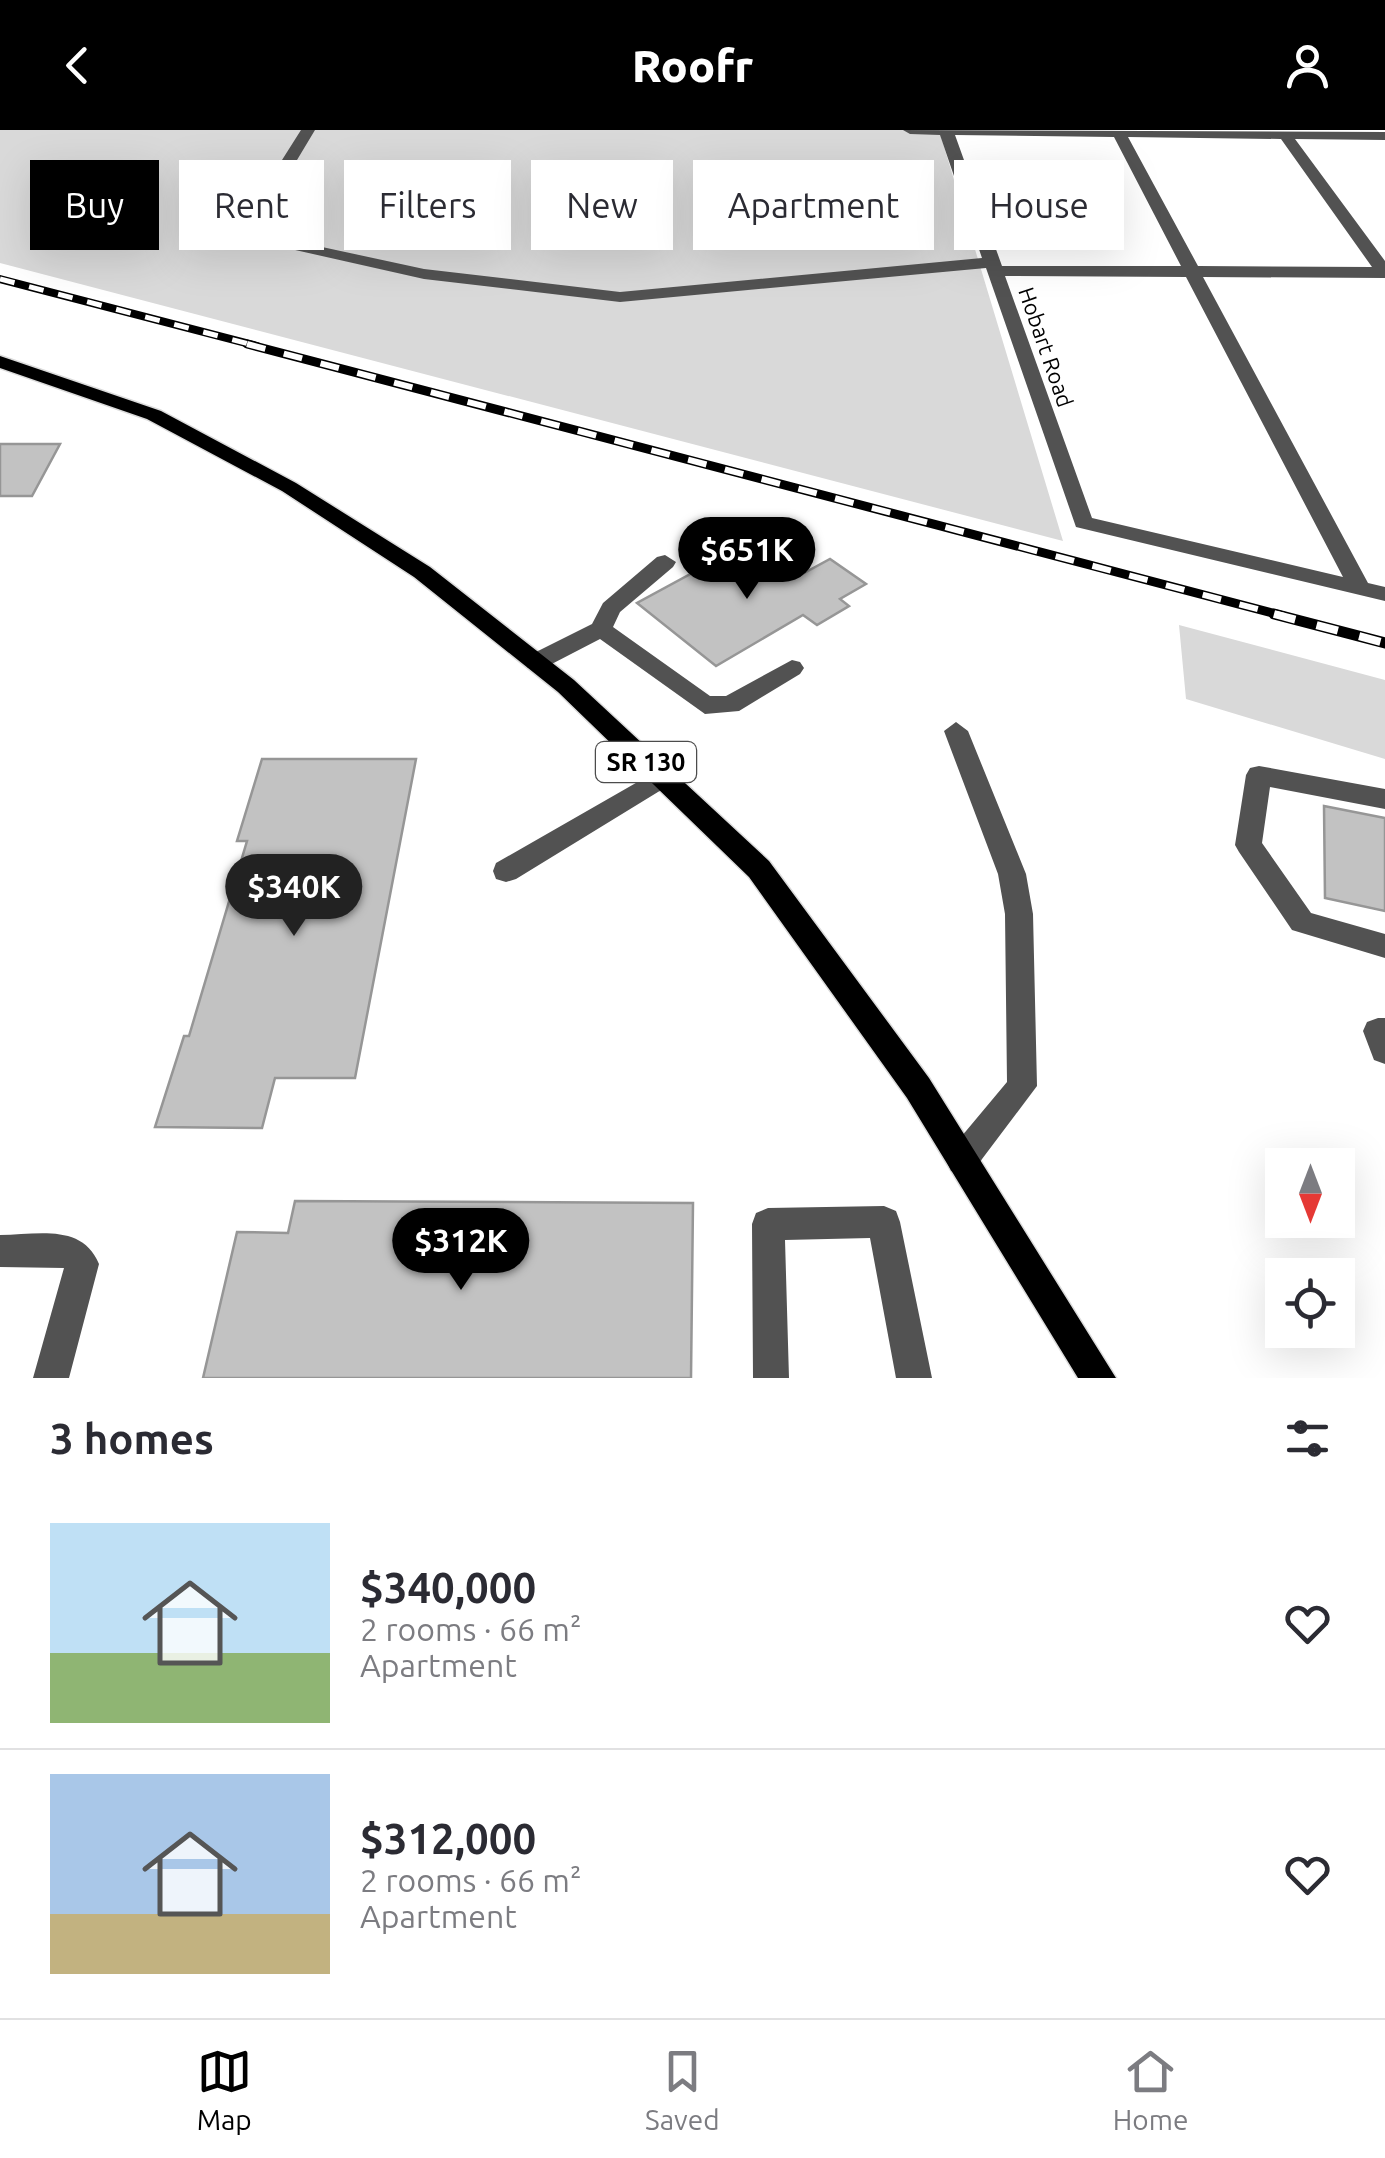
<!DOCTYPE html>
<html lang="en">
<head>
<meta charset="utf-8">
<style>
  :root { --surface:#fff; --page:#f2f2f3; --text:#2b2b33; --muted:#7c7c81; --line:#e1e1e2; --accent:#000 }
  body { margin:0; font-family:Ubuntu,sans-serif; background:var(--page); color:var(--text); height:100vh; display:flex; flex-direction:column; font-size:38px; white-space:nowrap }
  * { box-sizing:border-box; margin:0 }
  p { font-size:32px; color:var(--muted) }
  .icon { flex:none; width:55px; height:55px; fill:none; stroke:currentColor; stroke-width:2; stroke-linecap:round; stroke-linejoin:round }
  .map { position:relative; height:1248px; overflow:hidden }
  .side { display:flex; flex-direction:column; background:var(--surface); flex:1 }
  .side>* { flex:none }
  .guide { position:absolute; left:30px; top:30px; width:1325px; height:90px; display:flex; gap:20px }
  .needle { width:65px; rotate:180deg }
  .tools { position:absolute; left:1265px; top:1018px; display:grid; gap:20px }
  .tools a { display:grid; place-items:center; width:90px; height:90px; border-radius:0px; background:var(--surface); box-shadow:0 10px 40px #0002; font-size:50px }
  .price { position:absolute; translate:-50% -85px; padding:0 22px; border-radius:35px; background:var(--accent); color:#fff; font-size:32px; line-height:65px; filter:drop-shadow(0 2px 5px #0008) }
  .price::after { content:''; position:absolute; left:50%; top:60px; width:30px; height:22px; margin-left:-15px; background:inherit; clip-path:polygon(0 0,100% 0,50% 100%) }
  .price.on { background:#222; color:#fff }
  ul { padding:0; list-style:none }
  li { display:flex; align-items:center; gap:30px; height:250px; padding:0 50px }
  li+li { border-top:2px solid var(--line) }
  li span { display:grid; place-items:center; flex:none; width:280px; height:200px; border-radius:0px; color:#555 }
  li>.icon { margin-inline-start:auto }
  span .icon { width:120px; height:120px; fill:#fffc; stroke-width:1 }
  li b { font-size:42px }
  h2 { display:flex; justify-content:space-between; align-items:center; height:120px; padding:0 50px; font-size:42px }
  .pill { padding:0 35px; border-radius:0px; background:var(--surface); box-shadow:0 10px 40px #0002; font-size:35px; line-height:90px }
  .pill.on { background:var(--accent); color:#fff }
  header { display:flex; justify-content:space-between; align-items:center; height:130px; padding:0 50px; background:var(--accent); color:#fff; font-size:45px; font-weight:800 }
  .dock { display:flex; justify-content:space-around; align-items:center; height:140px; border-top:2px solid var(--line); background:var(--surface); font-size:28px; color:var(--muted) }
  .dock a { display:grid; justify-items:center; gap:5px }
  .dock .on { color:var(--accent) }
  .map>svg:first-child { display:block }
</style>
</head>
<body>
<header><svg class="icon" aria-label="back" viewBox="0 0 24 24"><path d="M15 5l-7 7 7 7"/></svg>Roofr<svg class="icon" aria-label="person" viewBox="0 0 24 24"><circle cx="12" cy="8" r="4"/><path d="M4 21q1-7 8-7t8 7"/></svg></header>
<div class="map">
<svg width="1385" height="1248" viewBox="0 0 1385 1248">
  <rect width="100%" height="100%" fill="#fff"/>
  <path fill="#d9d9d9" d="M0 0H939L1063 411 0 133Z
    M1179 495 1385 550V629L1186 569Z"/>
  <path fill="#c2c2c2" stroke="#969696" stroke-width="2.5" d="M0 314H60L32 366H0Z
    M744 415 793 449 830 429 866 454 840 469 849 476 817 495 803 485 716 536 637 473Z
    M262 629H416L355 948H275L262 998 155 997 184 906H189L247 711H237Z
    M1324 676 1385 688V781L1325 768Z
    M295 1071 693 1073 691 1248H203L237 1102 288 1103Z"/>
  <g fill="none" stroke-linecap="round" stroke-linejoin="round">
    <g stroke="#dbdbdb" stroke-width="3">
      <path id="major" d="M0 226 161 281 296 353 430 437 574 550 769 731 929 948 1116 1248H1078L907 968 749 747 558 562 414 447 282 361 147 289 0 238Z"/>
    </g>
    <path fill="#525252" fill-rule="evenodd" d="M301 0H315L279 60 273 83 285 109 424 139 620 162 982 128 940 5 910 4 903 0 1385 2V10L1295 9 1385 131V148L1203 147 1368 453 1385 457V471L1076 397 986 138 620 172 424 149 273 115 257 83 263 60ZM955 5 1114 7 1181 136H1002ZM1128 7 1281 9 1372 137 1198 136ZM1005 146 1186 147 1343 447 1092 388Z
      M665 425 676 432 673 437 620 482 613 497 710 566H726L792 530 800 532 804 538 800 544 739 581 705 584 600 509 544 538H528L524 532 528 526 592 494 603 473 657 427Z
      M956 592 968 601 1026 744 1033 784 1037 956 973 1041 962 1045 951 1041 946 1030 951 1019 1007 952 1005 784 998 744 944 601Z
      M1259 636 1385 659V679L1270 657 1262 713 1311 783 1385 804V828L1292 800 1239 722 1235 715 1246 645 1250 638Z
      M662 638 671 640 675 647 671 654 516 749 506 752 496 749 493 741 496 733Z
      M1378 888H1385V934L1374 930 1363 901 1367 892Z
      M884 1076 896 1081 900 1092 932 1248H896L870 1108 785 1110 789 1248H753L752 1094 756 1083 768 1078Z
      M0 1105C37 1105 82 1093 99 1134L69 1248H33L64 1138 0 1137Z"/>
    <use href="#major" fill="#000" fill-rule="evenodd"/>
    <g stroke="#000" stroke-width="8">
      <path id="rail-far2" d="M0 149 257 216"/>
    </g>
    <g stroke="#000" stroke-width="9">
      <path id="rail-far1" d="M247 214 1284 486"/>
    </g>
    <g stroke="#000" stroke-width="11">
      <path id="rail" d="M1274 484 1385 513"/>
    </g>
    <use href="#rail-far2" stroke="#fff" stroke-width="5" stroke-dasharray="15" stroke-linecap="butt"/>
    <use href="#rail-far1" stroke="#fff" stroke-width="6" stroke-dasharray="19" stroke-linecap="butt"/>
    <use href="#rail" stroke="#fff" stroke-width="8" stroke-dasharray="22" stroke-linecap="butt"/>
  </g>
  <g text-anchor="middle" stroke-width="9" stroke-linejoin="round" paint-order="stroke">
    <g font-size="22" fill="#000" stroke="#fff">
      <text transform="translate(1046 217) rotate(71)" y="8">Hobart Road</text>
    </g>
    <rect fill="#fff" stroke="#4c4c4c" stroke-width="2.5" x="596" y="612" width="100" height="40" rx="8"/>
    <g font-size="25" font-weight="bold" fill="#000">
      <text x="646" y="641">SR 130</text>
    </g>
  </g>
</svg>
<div class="tools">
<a><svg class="needle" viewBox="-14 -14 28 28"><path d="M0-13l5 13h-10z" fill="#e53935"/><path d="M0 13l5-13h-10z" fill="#7c7c81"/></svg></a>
<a><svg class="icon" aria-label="locate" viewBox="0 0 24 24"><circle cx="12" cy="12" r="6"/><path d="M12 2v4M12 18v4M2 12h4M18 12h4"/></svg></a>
</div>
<b class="price" style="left:747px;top:472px">$651K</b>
<b class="price on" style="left:294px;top:809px">$340K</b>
<b class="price" style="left:461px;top:1163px">$312K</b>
<div class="guide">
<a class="pill on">Buy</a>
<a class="pill">Rent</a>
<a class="pill">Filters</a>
<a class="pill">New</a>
<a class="pill">Apartment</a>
<a class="pill">House</a>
</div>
</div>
<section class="side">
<h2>3 homes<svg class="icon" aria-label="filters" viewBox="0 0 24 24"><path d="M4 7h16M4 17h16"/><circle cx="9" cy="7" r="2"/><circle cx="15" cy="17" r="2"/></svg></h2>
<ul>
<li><span style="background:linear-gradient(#bfe0f5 65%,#8fb573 0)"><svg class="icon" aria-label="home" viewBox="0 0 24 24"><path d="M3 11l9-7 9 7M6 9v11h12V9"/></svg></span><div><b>$340,000</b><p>2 rooms · 66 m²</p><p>Apartment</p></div><svg class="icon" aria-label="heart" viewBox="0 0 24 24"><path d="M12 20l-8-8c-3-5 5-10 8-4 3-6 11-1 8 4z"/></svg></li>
<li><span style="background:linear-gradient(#a9c7e8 70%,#c2b280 0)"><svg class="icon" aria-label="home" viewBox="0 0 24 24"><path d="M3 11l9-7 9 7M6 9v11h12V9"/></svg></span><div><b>$312,000</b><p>2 rooms · 66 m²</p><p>Apartment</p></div><svg class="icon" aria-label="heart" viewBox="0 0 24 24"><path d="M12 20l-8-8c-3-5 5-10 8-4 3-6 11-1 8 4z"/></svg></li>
</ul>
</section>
<nav class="dock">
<a class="on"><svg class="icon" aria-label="map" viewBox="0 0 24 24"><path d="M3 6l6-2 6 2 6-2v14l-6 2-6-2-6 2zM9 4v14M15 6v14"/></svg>Map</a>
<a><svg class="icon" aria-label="saved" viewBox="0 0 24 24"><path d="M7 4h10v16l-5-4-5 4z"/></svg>Saved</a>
<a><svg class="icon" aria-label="home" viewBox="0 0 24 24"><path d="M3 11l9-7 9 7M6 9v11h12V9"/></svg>Home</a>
</nav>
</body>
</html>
